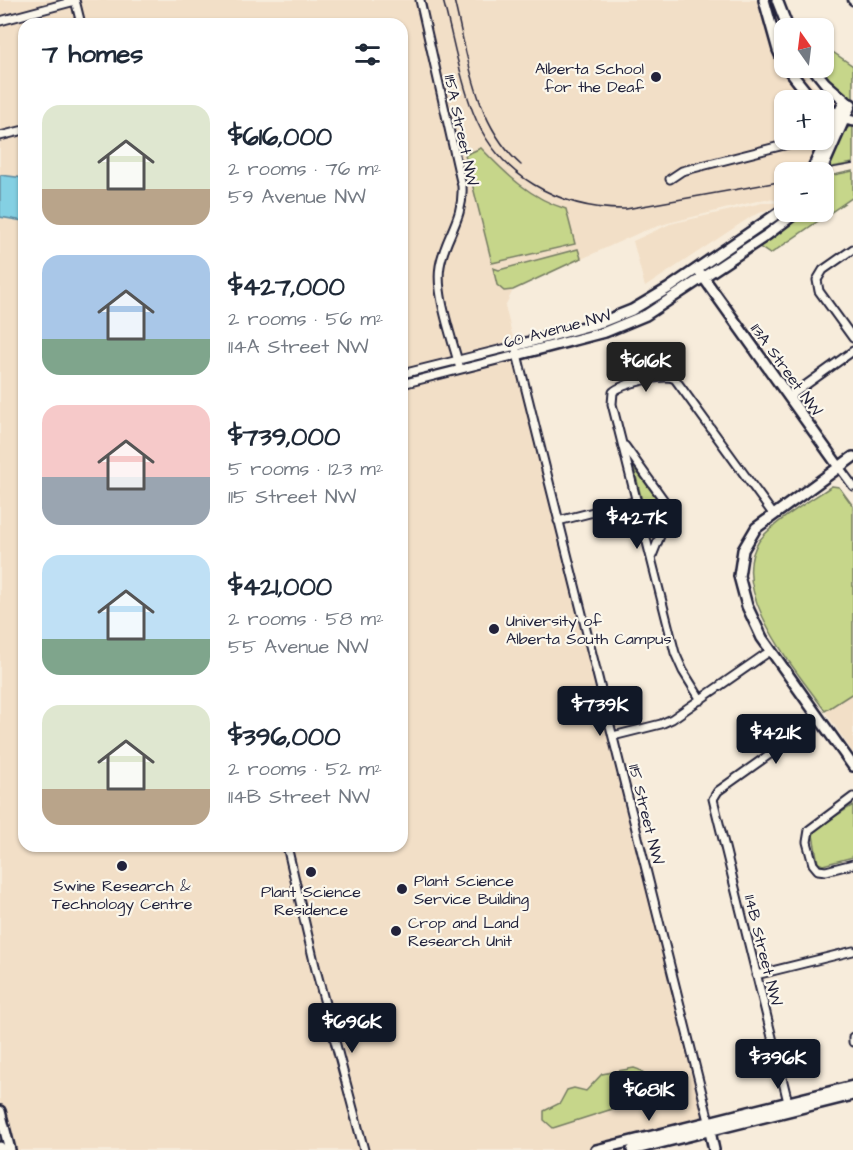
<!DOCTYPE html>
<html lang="en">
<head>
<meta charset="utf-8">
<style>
  :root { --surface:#fff; --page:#f6f6f7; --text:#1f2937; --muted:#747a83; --accent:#111827 }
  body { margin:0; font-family:"Architects Daughter",sans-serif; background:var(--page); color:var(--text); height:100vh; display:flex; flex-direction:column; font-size:22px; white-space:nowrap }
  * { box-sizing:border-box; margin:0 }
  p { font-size:20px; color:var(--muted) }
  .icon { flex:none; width:33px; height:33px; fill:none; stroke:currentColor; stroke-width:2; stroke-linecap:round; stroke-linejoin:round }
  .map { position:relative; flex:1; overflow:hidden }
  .panel { position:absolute; left:18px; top:18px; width:390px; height:834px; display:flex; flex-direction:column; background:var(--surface); border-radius:18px; box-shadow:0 2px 4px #0004 }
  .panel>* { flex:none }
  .needle { width:39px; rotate:346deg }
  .buttons { position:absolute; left:774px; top:18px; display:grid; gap:12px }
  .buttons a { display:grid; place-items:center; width:60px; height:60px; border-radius:12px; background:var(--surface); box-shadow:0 2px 4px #0004; font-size:30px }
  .price { position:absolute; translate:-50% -51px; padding:0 14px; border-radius:6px; background:var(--accent); color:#fff; font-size:20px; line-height:39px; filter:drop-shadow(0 2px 3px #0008) }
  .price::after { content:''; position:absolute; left:50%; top:36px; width:18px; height:14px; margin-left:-9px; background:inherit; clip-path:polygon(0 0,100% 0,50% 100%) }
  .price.selected { background:#222; color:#fff }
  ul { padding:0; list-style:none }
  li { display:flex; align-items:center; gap:18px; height:150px; padding:0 24px }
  li span { display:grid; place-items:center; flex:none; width:168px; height:120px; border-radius:18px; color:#555 }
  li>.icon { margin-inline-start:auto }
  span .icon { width:72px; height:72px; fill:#fffc; stroke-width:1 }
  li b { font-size:26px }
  h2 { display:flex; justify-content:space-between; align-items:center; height:72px; padding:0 24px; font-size:26px }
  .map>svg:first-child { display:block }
</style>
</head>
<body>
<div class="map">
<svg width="853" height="1150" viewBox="0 0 853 1150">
  <rect width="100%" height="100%" fill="#f7ecdb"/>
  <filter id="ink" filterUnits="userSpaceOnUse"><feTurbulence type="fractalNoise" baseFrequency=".0167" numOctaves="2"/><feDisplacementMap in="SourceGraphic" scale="12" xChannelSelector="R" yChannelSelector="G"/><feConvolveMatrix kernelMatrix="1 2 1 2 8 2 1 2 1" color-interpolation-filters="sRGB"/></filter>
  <g filter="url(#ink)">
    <path fill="#f2dfc7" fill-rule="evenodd" d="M0 0H771L784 36V68H798L814 87 845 108 816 172H784V208L777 200 765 199 668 223 641 232 513 290 505 306 709 1121 613 1150H5L0 1130ZM24 24H402V846H24ZM784 100H824V140H784Z
      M762 203H778L775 207 752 216 645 287 633 241 670 224Z
      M853 693V753L825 711Z"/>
    <path fill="#c6d68a" stroke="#747c62" stroke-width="1.5" d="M824 46 853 66V100L838 88 819 68H824Z
      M853 124V163L827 168 844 131Z
      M481 148C507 175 530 198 566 209L575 244 492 263 465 155Z
      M853 171V197L770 254 758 246 802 212H824V177Z
      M578 249 581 258 513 290 504 291 497 285 493 268 499 270Z
      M634 468 664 508 651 538Z
      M832 486 839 487 853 506V693L825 711C798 672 726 591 759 541 772 523 812 499 832 486Z
      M853 805V857L823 865 818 863 813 835 818 827Z
      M634 1068C648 1071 656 1090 654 1103L638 1102 625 1105 556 1127 553 1128 544 1120V1111L560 1103 567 1090 574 1088 586 1091 602 1074Z"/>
    <path fill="#84d0e3" stroke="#5d8aa0" stroke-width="1.5" d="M0 175 24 178V221L0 217Z"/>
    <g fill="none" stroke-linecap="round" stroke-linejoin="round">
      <g stroke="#22223b" stroke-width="11">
        <path id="street" d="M75 0 81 24
          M420 0 462 186C464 220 445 236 440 266 435 294 453 341 460 369
          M852 0 853 1
          M0 21 75 1
          M0 136 24 130
          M670 179 682 171 796 142 815 140 827 145
          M853 249 823 270 817 280 819 291 853 338
          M402 374 515 346 709 1121
          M402 384 517 355
          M789 397 853 351
          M625 446 668 506V516L652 556
          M839 467 853 486
          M558 521 637 501
          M701 700 683 671 675 653 612 404 613 392C622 384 664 373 675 379L773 514
          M613 736 661 724 672 719 770 651
          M853 797 809 830 807 842 813 864 818 870 826 871 853 864
          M287 846 315 966 364 1150
          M756 975 853 951
          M853 1037V1042
          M789 1106 713 799 718 791 819 719"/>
      </g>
      <g stroke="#22223b" stroke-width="14">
        <path id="secondary" d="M764 0 778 50 784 63
          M777 0 788 28
          M787 68 807 93 816 100
          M813 68 825 83 848 103
          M824 106 845 119 853 121
          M811 172 845 100
          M821 172 851 104
          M701 274 839 467
          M515 346 602 322 632 310 669 288 784 209
          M517 355 605 332 646 315 767 235 797 212
          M853 457 756 528 743 550 739 576 747 606 762 638 853 766
          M0 1111 10 1150
          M709 1127 714 1150
          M0 1147 1 1150
          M596 1150 853 1086
          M632 1150 853 1095"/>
      </g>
      <use href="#street" stroke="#fbf7ec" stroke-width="7"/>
      <use href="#secondary" stroke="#fbf7ec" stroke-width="9"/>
      <path stroke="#22223b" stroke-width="1.5" d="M443 0C453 37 459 76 473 112 497 175 560 210 626 209L784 181
        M454 0C468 57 475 124 521 165
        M808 172 853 164"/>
    </g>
  </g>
  <g fill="#22223b" stroke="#fbf7ec" stroke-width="2">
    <circle cx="656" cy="77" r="6"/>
    <circle cx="494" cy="629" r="6"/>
    <circle cx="122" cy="866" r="6"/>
    <circle cx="311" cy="872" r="6"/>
    <circle cx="402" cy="889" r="6"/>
    <circle cx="396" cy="931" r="6"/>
  </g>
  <g text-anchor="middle" stroke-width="4.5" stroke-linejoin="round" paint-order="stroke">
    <g font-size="16" fill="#22223b" stroke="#fbf7ec" text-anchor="start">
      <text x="644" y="74" text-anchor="end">Alberta School<tspan x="644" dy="18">for the Deaf</tspan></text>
      <text x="506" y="626">University of<tspan x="506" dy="18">Alberta South Campus</tspan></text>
      <text x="414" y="886">Plant Science<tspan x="414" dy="18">Service Building</tspan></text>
      <text x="122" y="891" text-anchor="middle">Swine Research &amp;<tspan x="122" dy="18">Technology Centre</tspan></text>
      <text x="311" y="897" text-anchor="middle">Plant Science<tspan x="311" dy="18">Residence</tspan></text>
      <text x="408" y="928">Crop and Land<tspan x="408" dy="18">Research Unit</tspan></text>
    </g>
    <g font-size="16" fill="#22223b" stroke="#fbf7ec">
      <text transform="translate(462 130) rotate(78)" y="6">115A Street NW</text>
      <text transform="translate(557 328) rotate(-15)" y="6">60 Avenue NW</text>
      <text transform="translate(787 369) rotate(54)" y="6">113A Street NW</text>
      <text transform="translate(647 814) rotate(76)" y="6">115 Street NW</text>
      <text transform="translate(764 950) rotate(76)" y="6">114B Street NW</text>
    </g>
  </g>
</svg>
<div class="buttons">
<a><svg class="needle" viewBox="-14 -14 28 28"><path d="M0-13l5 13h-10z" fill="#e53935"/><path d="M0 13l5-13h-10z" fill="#747a83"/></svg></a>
<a>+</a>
<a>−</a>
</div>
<b class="price selected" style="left:646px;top:393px">$616K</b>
<b class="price" style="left:637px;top:550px">$427K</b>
<b class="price" style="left:600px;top:737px">$739K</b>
<b class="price" style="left:776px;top:765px">$421K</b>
<b class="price" style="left:352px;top:1054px">$696K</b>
<b class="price" style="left:778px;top:1090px">$396K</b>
<b class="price" style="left:649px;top:1122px">$681K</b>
<section class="panel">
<h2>7 homes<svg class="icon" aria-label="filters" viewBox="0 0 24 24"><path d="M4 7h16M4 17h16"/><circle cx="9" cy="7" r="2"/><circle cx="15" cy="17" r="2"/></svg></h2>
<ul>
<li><span style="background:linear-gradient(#dfe7d0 70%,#b9a48a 0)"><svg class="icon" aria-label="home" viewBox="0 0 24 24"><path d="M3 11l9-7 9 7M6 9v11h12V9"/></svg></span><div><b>$616,000</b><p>2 rooms · 76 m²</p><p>59 Avenue NW</p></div></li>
<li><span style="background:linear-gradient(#a9c7e8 70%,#7fa58c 0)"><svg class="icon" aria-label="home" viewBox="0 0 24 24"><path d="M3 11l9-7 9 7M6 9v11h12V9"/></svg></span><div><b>$427,000</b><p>2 rooms · 56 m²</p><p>114A Street NW</p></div></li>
<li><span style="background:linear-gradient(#f6c9c9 60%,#9aa5b1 0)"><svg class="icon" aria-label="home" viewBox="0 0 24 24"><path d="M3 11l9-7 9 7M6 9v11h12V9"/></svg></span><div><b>$739,000</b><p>5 rooms · 123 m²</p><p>115 Street NW</p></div></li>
<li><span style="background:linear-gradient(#bfe0f5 70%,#7fa58c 0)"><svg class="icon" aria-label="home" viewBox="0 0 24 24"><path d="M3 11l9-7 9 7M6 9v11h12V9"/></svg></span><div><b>$421,000</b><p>2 rooms · 58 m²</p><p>55 Avenue NW</p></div></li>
<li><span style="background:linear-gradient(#dfe7d0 70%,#b9a48a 0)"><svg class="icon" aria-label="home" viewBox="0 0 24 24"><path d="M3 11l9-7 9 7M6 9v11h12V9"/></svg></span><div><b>$396,000</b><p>2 rooms · 52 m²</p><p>114B Street NW</p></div></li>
</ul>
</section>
</div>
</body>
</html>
